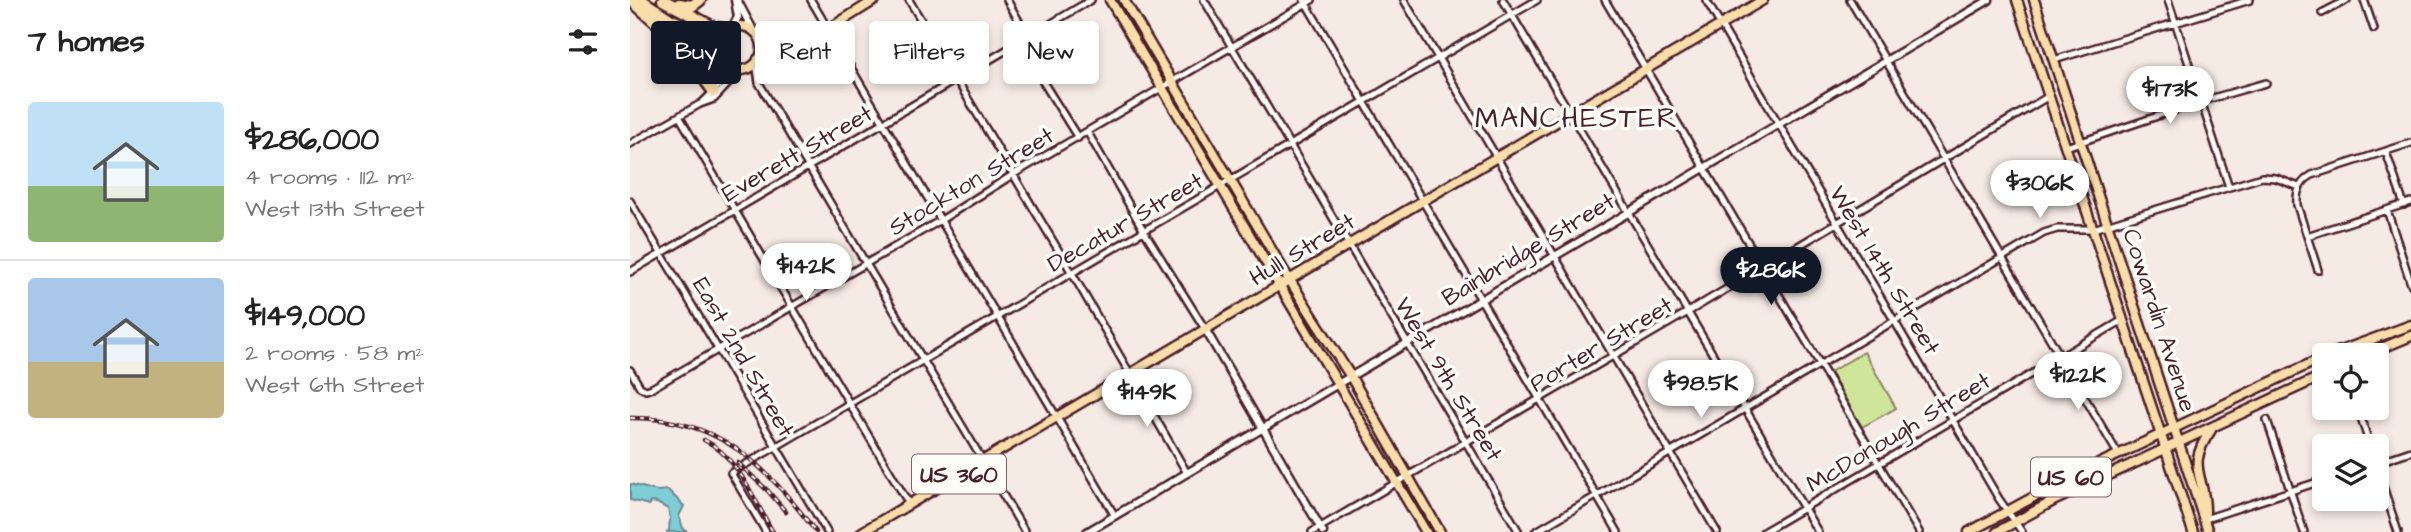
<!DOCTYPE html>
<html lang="en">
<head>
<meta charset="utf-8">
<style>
  :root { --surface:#fff; --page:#f6f6f6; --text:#222; --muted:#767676; --line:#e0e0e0; --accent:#111827 }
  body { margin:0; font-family:"Architects Daughter",sans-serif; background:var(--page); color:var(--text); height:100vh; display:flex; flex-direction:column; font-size:26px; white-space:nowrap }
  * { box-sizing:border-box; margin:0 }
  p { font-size:23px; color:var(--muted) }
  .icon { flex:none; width:38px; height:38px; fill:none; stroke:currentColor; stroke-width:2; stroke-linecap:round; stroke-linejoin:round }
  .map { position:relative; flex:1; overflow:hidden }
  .sheet { display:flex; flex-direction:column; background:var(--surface); width:630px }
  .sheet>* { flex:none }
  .guide { position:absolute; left:21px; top:21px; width:665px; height:63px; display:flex; gap:14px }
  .buttons { position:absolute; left:1682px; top:343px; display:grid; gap:14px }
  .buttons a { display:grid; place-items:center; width:77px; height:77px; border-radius:7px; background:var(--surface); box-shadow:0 4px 10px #0003; font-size:35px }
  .price { position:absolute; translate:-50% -60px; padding:0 16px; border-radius:24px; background:#fff; color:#222; font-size:23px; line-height:46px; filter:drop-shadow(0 2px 4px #0008) }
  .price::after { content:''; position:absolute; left:50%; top:42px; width:21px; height:16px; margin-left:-10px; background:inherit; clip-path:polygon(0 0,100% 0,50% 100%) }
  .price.selected { background:var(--accent); color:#fff }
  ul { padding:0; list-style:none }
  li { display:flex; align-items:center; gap:21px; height:175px; padding:0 28px }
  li+li { border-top:2px solid var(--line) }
  li span { display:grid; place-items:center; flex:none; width:196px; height:140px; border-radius:7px; color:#555 }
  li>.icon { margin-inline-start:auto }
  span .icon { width:84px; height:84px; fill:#fffc; stroke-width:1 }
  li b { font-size:30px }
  h2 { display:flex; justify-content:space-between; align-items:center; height:84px; padding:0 28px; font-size:30px }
  .tag { padding:0 24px; border-radius:7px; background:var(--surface); box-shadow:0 4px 10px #0003; font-size:24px; line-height:63px }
  .tag.selected { background:var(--accent); color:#fff }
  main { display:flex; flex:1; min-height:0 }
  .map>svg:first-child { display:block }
</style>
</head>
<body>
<main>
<section class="sheet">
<h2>7 homes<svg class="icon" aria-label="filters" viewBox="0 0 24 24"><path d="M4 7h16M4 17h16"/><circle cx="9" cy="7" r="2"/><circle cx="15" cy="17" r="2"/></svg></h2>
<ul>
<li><span style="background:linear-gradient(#bfe0f5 60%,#8fb573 0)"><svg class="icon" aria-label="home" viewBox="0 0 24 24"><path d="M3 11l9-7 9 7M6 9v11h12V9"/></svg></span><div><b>$286,000</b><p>4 rooms · 112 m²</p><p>West 13th Street</p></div></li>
<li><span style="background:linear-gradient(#a9c7e8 60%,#c2b280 0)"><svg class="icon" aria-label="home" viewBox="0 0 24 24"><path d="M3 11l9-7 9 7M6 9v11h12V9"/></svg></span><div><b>$149,000</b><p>2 rooms · 58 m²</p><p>West 6th Street</p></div></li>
</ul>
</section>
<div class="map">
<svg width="1781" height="532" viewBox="0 0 1781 532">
  <rect width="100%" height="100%" fill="#f6eae4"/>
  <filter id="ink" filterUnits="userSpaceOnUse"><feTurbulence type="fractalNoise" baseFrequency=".0143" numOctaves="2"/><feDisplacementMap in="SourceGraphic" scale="14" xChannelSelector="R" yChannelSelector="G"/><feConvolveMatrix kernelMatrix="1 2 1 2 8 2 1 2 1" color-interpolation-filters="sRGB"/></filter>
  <g filter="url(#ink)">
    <path fill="#cfe59a" stroke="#8c8262" stroke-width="2" d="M1234 352 1266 408 1232 427 1200 372Z"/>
    <path fill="#7dced5" stroke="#698891" stroke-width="2" d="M0 484 27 491 38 490 54 506 49 516 53 528 57 532H36L39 531 40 518 38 509 27 503 20 502 19 505 0 500Z"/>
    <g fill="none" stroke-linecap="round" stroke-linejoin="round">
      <g stroke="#4a1f2b" stroke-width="10">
        <path id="minor" d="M181 0 485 516
          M279 0 442 273 557 473
          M377 0 398 37 410 77 448 138
          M574 0 889 532
          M674 0 988 532
          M774 0 1087 532
          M873 0 1188 532
          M975 0 1289 532
          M1076 0 1369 499 1392 532
          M1220 0 1488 454
          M1538 0 1599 187
          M1734 0 1744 29
          M1692 13 1717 0
          M1424 60 1620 0
          M126 62 129 83 395 532
          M73 102C86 89 97 82 93 62
          M49 116 279 504
          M458 133 514 231 575 329
          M0 144 70 104 84 99 112 69
          M1436 147 1572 101 1636 83
          M1756 152 1774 205
          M0 201 197 532
          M1757 210 1781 284
          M1677 236 1781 202
          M1688 270 1667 205C1666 191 1670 182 1682 175L1781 143
          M0 272 461 0
          M0 370 10 387 16 390 22 388 311 220 384 174 682 0
          M1728 408 1740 446
          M1637 420 1674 532
          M1746 463 1781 451
          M1746 465 1768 532
          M1575 519 1694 480
          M136 532 101 473 907 0
          M682 532 1058 312 1419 96
          M905 532 1414 233 1427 229H1463L1632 177 1646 178 1669 187
          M1133 532 1493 320"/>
      </g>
      <g stroke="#4a1f2b" stroke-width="11">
        <path id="tertiary" d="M107 0 124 32
          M102 28 108 17 105 0
          M575 329 693 532
          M457 532 1359 0"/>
      </g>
      <g stroke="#4a1f2b" stroke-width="13">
        <path id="primary" d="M480 0 796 532
          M494 0 654 271 721 377 810 532
          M1387 0 1563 532
          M1404 0 1578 532
          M88 48a22 22 0 1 1 44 0a22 22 0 1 1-44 0Z
          M130 39C145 48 158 46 174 41
          M128 59 139 53 167 49 245 0
          M1699 355 1781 325
          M1735 355 1781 336
          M1575 513C1576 474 1554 469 1581 430
          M232 532 1133 0
          M1339 532 1439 478 1694 357
          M1367 532 1425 500 1694 375"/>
      </g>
      <g stroke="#4a1f2b" stroke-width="15">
        <path id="motorway" d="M1 0 46 40 84 92
          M11 0 40 19 77 35 88 48
          M33 0 83 27 98 30
          M49 4 62 6 70 0"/>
      </g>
      <use href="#minor" stroke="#fdfcf7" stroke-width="5"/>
      <use href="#tertiary" stroke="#fdfcf7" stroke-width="6"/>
      <use href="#primary" stroke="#f9deab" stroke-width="8"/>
      <use href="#motorway" stroke="#f9deab" stroke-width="10"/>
      <g stroke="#4a1f2b" stroke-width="4.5">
        <path id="rail" d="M0 418C90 417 136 466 186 532
          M74 440C108 456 125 502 143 532
          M108 463 138 491 156 512"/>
      </g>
      <use href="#rail" stroke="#fdfcf7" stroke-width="2" stroke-dasharray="5" stroke-linecap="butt"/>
    </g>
  </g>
  <g text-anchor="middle" stroke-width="7" stroke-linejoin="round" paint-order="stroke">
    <g fill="#fdfcf7" stroke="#806168" stroke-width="2">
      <rect x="282" y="454.5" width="94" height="39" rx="5"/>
      <rect x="1401" y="457.5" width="80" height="39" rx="5"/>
    </g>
    <g font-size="23" font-weight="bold" fill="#4a1f2b">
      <text x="329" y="482">US 360</text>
      <text x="1441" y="485">US 60</text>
    </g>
    <g font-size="24" fill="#4a1f2b" stroke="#fdfcf7">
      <text transform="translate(167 153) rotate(-30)" y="8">Everett Street</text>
      <text transform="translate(341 181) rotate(-31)" y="8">Stockton Street</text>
      <text transform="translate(495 222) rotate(-30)" y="8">Decatur Street</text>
      <text transform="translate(672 249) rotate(-31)" y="8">Hull Street</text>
      <text transform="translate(898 249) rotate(-31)" y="8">Bainbridge Street</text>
      <text transform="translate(1255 270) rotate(59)" y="8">West 14th Street</text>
      <text transform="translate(1530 320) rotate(72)" y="8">Cowardin Avenue</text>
      <text transform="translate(971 344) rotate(-31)" y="8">Porter Street</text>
      <text transform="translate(114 357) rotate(60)" y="8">East 2nd Street</text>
      <text transform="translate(819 379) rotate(59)" y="8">West 9th Street</text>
      <text transform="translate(1268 432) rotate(-31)" y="8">McDonough Street</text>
    </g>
    <g font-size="28" letter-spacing="2" fill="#4a1f2b" stroke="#fdfcf7">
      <text x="947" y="127">MANCHESTER</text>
    </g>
  </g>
</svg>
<div class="buttons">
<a><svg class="icon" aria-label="locate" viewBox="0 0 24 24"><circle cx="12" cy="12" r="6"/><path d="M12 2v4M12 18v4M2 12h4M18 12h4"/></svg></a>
<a><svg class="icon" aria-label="layers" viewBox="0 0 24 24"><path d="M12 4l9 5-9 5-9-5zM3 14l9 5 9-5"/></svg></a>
</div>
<b class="price" style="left:1540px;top:126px">$173K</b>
<b class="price" style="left:1410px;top:220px">$306K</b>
<b class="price" style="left:176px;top:303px">$142K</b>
<b class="price selected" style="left:1141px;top:307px">$286K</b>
<b class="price" style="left:1448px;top:412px">$122K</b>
<b class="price" style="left:1071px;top:420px">$98.5K</b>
<b class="price" style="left:517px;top:429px">$149K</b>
<div class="guide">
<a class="tag selected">Buy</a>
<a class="tag">Rent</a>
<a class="tag">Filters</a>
<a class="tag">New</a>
</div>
</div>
</main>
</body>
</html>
